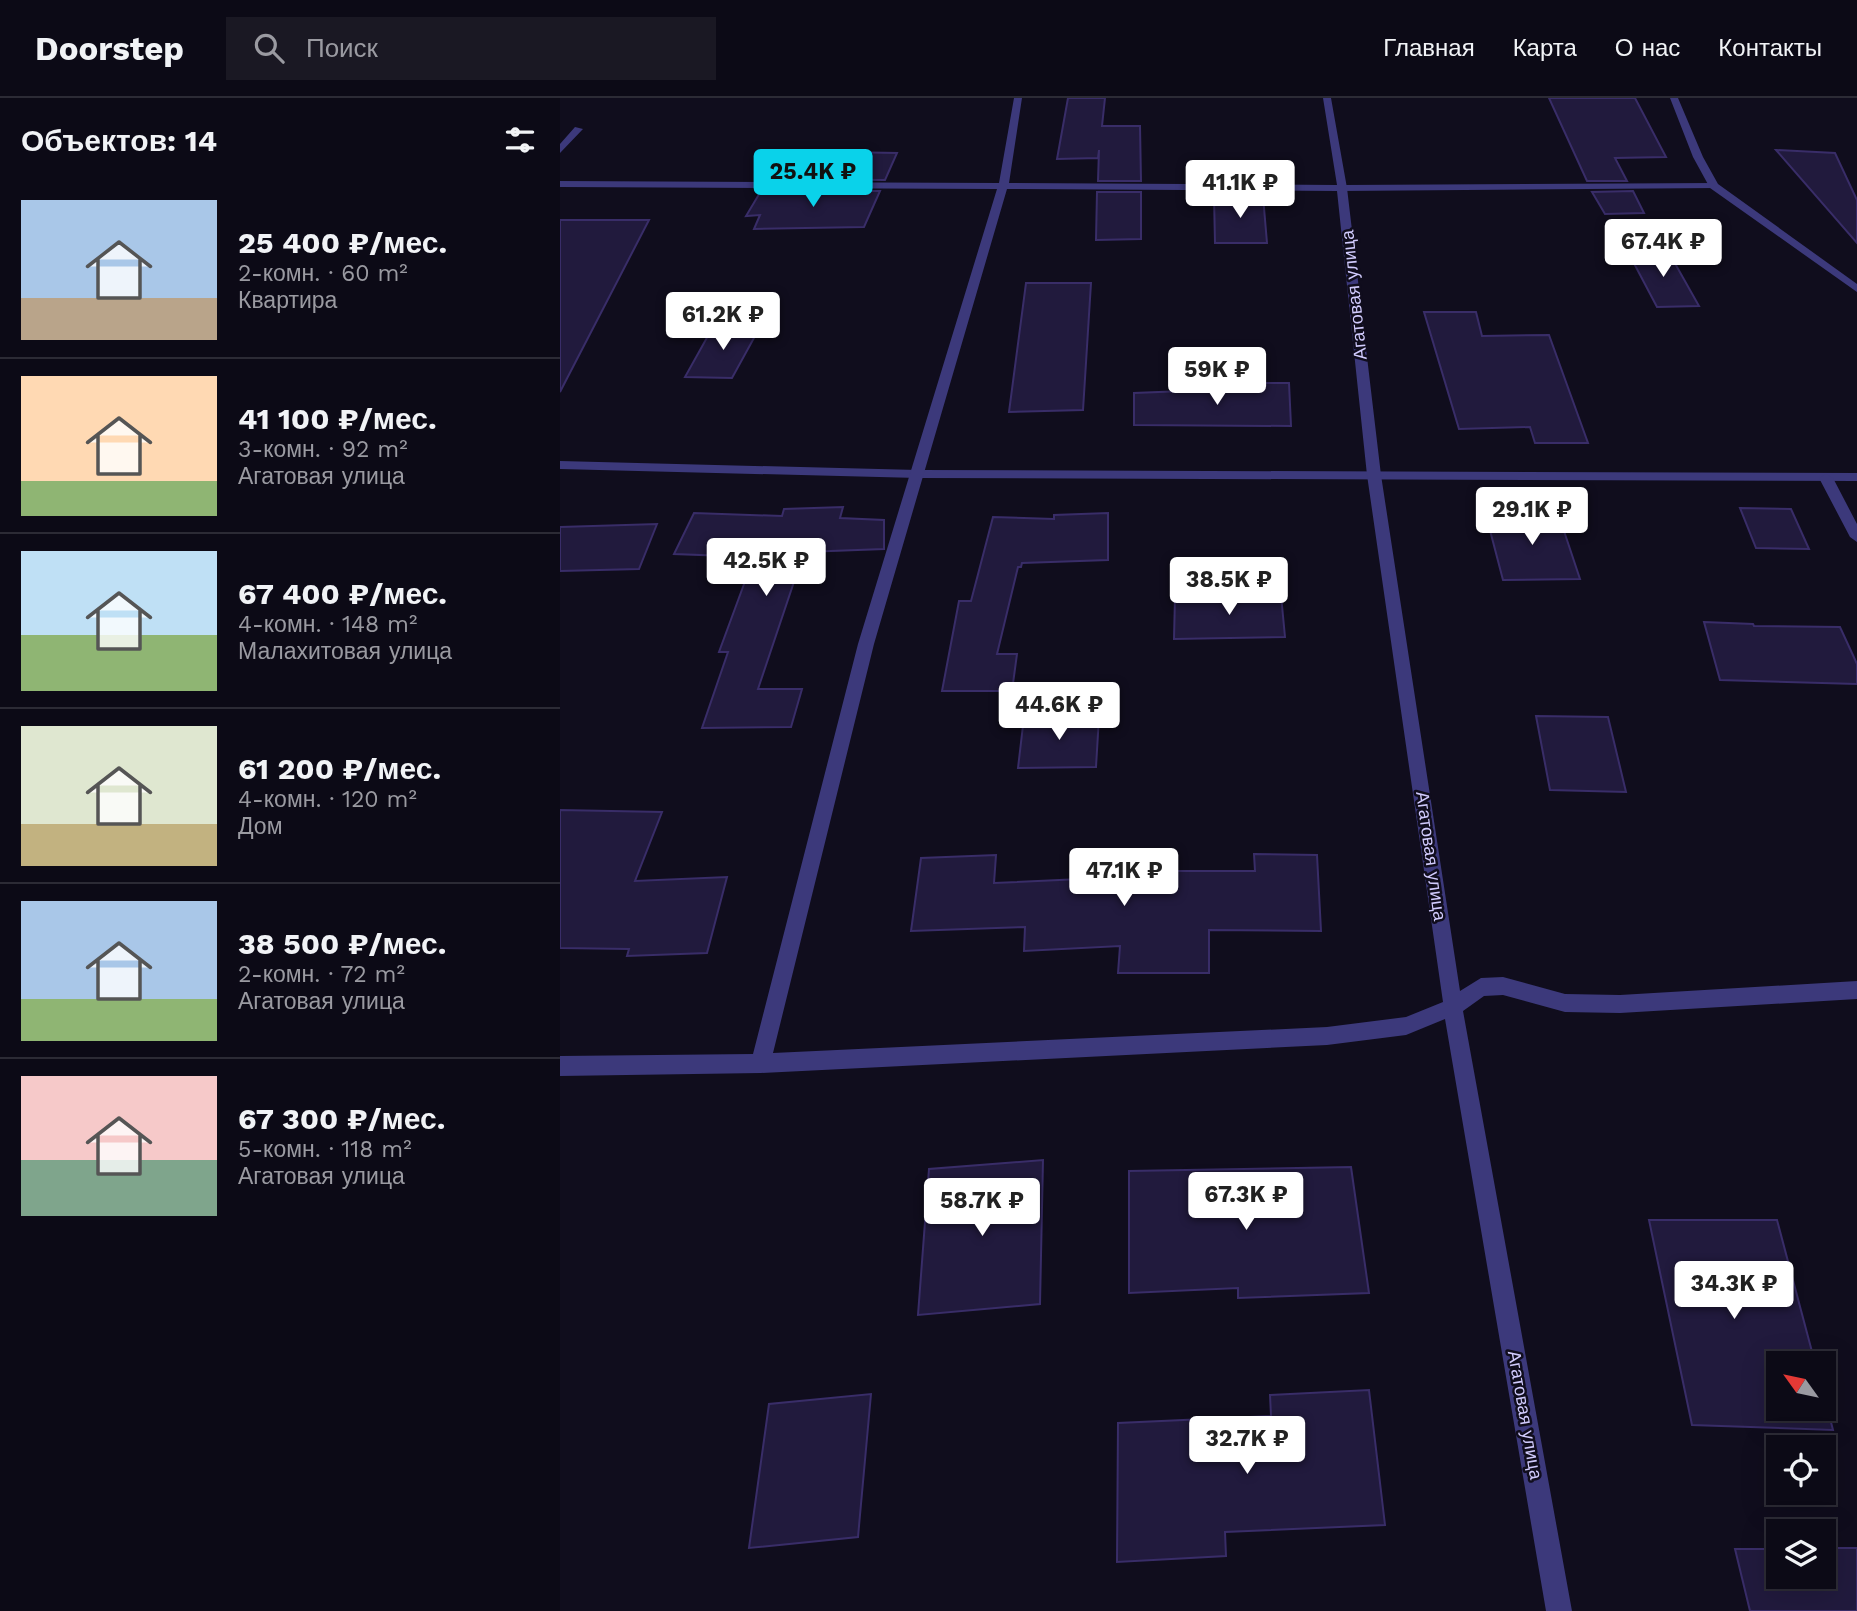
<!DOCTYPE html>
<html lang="ru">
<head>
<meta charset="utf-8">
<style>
  :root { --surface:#0c0a16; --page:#1a1823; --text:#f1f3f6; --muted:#9a9aa1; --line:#2c2b35; --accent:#0ad2ea }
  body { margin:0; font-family:"Work Sans",sans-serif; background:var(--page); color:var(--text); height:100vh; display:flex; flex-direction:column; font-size:26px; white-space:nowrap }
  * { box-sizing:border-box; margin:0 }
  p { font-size:23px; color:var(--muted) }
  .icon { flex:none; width:38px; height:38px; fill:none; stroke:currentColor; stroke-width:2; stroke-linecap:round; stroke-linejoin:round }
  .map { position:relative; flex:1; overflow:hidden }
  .details { display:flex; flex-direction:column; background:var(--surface); width:560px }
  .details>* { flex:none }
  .needle { width:46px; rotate:303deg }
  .controls { position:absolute; left:1206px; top:1253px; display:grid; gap:14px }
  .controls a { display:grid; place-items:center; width:70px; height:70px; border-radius:0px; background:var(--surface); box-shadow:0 7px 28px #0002,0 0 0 2px var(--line); font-size:35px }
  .price { position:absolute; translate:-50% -60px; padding:0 16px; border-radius:7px; background:#fff; color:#222; font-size:23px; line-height:46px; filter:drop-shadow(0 2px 4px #0008) }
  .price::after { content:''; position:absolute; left:50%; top:42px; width:21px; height:16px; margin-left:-10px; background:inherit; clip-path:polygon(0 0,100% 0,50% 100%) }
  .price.current { background:var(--accent); color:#111 }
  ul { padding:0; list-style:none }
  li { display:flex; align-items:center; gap:21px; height:175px; padding:0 21px }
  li+li { border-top:2px solid var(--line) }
  li span { display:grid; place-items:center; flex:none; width:196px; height:140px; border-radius:0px; color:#555 }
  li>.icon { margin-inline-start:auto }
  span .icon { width:84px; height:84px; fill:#fffc; stroke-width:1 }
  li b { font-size:30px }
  h2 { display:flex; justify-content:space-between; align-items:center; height:84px; padding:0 21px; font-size:30px }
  header { display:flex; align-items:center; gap:42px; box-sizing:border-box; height:98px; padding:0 35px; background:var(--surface); border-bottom:2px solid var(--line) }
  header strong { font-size:33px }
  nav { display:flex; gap:38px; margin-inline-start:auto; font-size:24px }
  .search { width:490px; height:63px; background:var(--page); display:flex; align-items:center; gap:18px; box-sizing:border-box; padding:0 24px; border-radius:0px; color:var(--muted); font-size:26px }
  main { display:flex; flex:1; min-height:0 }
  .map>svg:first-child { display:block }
</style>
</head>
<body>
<header>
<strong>Doorstep</strong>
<div class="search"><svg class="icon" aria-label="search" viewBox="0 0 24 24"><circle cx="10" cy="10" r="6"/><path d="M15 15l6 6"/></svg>Поиск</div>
<nav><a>Главная</a><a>Карта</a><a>О нас</a><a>Контакты</a></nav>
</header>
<main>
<section class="details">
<h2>Объектов: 14<svg class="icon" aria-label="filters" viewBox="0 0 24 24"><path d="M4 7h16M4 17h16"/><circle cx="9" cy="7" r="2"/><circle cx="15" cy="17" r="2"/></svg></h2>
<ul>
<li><span style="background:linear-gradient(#a9c7e8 70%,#b9a48a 0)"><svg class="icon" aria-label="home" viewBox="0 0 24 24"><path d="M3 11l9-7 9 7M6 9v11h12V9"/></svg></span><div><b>25 400 ₽/мес.</b><p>2-комн. · 60 m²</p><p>Квартира</p></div></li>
<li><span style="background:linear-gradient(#ffd9b3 75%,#8fb573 0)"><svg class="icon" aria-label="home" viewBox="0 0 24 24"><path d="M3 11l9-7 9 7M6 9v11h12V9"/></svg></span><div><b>41 100 ₽/мес.</b><p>3-комн. · 92 m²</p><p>Агатовая улица</p></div></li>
<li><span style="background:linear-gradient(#bfe0f5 60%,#8fb573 0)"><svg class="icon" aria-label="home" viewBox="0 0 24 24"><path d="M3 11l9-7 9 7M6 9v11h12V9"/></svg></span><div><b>67 400 ₽/мес.</b><p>4-комн. · 148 m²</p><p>Малахитовая улица</p></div></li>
<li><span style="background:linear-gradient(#dfe7d0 70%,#c2b280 0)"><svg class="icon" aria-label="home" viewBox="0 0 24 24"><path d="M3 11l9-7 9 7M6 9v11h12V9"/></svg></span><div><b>61 200 ₽/мес.</b><p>4-комн. · 120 m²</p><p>Дом</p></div></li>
<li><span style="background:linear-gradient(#a9c7e8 70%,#8fb573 0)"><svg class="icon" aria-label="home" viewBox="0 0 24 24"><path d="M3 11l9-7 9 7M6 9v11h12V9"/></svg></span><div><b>38 500 ₽/мес.</b><p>2-комн. · 72 m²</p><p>Агатовая улица</p></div></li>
<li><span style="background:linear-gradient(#f6c9c9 60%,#7fa58c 0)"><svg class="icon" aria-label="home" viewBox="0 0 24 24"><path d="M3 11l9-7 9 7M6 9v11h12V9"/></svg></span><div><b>67 300 ₽/мес.</b><p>5-комн. · 118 m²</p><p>Агатовая улица</p></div></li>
</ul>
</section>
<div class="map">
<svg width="1297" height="1513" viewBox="0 0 1297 1513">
  <rect width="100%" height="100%" fill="#100d1d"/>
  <path fill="#211a3d" stroke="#392d68" stroke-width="2" d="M508 0H545L542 28H580L581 83H538L539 52 538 60 497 61Z
    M989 0H1075L1106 59 1055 60 1067 83H1027Z
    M1216 52 1275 55 1297 102V145Z
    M224 53 337 55 325 82 208 81Z
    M201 93H320L304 129 194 131 200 117 186 118Z
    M1073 93 1084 115 1045 116 1032 94Z
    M537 94H581V141L536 142Z
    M654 98H703L707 145H655Z
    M0 122H89L0 294Z
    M1108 153 1139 208 1097 209 1068 154Z
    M466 185H531L523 312 449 314Z
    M864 214H916L922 238 989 237 1028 345H975L970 329 899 331Z
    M154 227 200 229 172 280 125 279Z
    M675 285H729L731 328 574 327V295L675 291Z
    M283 409 280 420 324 422V451L244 454 198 591H242L231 629 142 630 168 554H159L194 459 114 456 134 415 222 418 224 411Z
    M1180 410 1231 411 1249 451 1196 450Z
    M548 415V462L462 465 461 469H458L437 556H457L452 593H382L399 503H411L433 419 494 421V417Z
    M998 415 1020 481 943 482 926 417Z
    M97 426 79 471 0 473V429Z
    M721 497 725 539 614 541 615 499Z
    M1144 524 1193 526 1194 528 1280 529 1297 566V586L1160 582Z
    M976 618 1048 619 1066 694 990 692Z
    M464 619H539L536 669 458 670Z
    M0 712 102 714 75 783 167 779 147 855 67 858 69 851 0 850Z
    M694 756 757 757 761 833 649 832V875H558L560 848 464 853 465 829 351 833 361 760 436 757 434 785 564 779 565 773H695Z
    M483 1062 480 1206 358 1217 369 1071Z
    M791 1069 809 1195 678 1200V1190L569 1195V1073Z
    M1089 1122H1217L1255 1265H1218V1311H1264V1297L1273 1332 1132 1327Z
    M809 1292 825 1427 665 1434 666 1458 557 1464 558 1325 711 1318 710 1297Z
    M311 1296 298 1439 189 1450 209 1306Z
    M1264 1450H1297V1513H1190L1175 1451H1218V1479H1264Z"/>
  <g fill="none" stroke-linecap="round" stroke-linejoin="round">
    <path fill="#3c397b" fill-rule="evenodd" d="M15 29 23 31 0 55V46Z
      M1154 85 1159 88 1158 90 782 93 777 90 782 87Z
      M0 363 358 372 1297 375V383L358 380 0 371Z"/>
    <path fill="#3c397b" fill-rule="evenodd" d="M454 0H462L449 85 777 87 763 0H771L787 90 821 377 900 893 921 880 943 879 1005 896 1060 897 1297 883V901L1060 915 1005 914 943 897 924 898 903 913 1012 1513H986L885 921 846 937 767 947 201 975 0 978V958L193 956 298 546 437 91 0 89V83L439 85ZM447 91 777 93 807 377 883 904 846 919 767 929 213 955 314 546Z
      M1110 0H1118L1143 59 1158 86 1297 186V194L1150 90 1133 59Z
      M1266 376 1273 380 1297 426V444L1290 439 1259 380Z"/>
  </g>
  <g text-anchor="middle" stroke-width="5" stroke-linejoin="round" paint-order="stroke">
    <g font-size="18" fill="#d1cbfd" stroke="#100d1d">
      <text transform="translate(794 197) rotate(-96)" y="6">Агатовая улица</text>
      <text transform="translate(871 758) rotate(82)" y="6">Агатовая улица</text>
      <text transform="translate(965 1317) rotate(80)" y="6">Агатовая улица</text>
    </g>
  </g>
</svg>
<div class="controls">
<a><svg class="needle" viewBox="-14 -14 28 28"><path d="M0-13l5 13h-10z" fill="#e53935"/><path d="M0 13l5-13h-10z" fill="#9a9aa1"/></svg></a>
<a><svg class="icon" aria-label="locate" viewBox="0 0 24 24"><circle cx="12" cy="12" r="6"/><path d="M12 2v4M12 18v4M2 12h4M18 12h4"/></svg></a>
<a><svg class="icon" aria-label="layers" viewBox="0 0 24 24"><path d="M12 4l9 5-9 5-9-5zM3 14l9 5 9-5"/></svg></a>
</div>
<b class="price current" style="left:253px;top:111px">25.4K ₽</b>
<b class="price" style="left:680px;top:122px">41.1K ₽</b>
<b class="price" style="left:1103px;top:181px">67.4K ₽</b>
<b class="price" style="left:163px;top:254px">61.2K ₽</b>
<b class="price" style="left:657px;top:309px">59K ₽</b>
<b class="price" style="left:972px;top:449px">29.1K ₽</b>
<b class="price" style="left:206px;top:500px">42.5K ₽</b>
<b class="price" style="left:669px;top:519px">38.5K ₽</b>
<b class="price" style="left:499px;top:644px">44.6K ₽</b>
<b class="price" style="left:564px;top:810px">47.1K ₽</b>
<b class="price" style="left:686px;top:1134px">67.3K ₽</b>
<b class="price" style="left:422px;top:1140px">58.7K ₽</b>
<b class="price" style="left:1174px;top:1223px">34.3K ₽</b>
<b class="price" style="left:687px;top:1378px">32.7K ₽</b>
</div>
</main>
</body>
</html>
